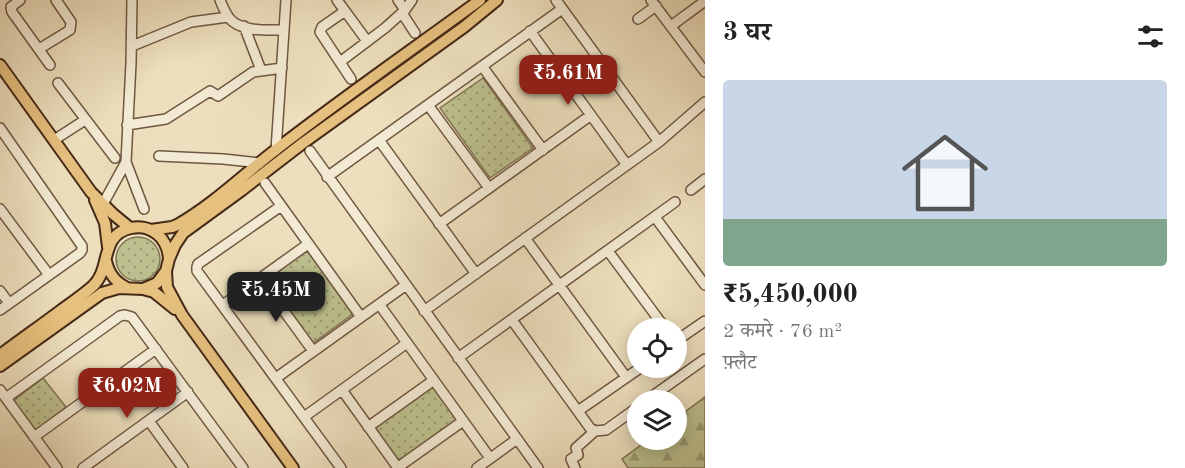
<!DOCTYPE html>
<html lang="hi">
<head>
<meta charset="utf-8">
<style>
  :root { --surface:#fff; --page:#f2f2f2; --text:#222; --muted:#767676; --line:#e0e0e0; --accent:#8f2418 }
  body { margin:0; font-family:"Old Standard TT","Noto Serif Devanagari",serif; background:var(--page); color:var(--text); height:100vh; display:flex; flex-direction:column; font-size:22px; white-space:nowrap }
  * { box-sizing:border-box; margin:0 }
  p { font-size:20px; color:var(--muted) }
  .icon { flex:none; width:33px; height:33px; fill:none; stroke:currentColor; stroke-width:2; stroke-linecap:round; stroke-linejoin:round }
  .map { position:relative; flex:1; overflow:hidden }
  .side { display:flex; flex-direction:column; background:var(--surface); width:480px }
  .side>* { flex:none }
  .fabs { position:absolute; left:627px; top:318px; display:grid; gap:12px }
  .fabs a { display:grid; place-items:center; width:60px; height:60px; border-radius:50%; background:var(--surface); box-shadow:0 3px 15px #0003; font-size:30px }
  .price { position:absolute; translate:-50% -51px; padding:0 14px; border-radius:12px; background:var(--accent); color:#fff; font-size:20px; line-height:39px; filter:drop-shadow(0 2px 3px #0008) }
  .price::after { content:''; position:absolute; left:50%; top:36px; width:18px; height:14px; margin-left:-9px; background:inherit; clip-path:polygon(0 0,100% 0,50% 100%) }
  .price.on { background:#222; color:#fff }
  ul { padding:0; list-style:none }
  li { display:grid; align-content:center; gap:12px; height:318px; padding:0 18px }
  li+li { border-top:2px solid var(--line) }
  li span { display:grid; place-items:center; height:186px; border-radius:6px; color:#555 }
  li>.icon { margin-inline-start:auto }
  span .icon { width:108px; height:108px; fill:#fffc; stroke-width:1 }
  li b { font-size:26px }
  h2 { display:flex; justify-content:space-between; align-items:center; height:72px; padding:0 18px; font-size:26px }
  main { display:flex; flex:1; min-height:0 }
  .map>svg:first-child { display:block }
</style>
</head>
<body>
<main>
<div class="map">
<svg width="705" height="468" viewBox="0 0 705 468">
  <defs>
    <pattern id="forest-firs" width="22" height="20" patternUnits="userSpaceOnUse" patternTransform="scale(1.5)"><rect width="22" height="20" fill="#bdc08e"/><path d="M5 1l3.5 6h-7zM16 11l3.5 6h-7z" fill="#9b9c73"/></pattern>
    <pattern id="park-dots" width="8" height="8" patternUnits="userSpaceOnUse" patternTransform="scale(1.5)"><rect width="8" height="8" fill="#bdc08e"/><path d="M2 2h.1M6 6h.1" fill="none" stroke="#9b9c73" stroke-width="1.8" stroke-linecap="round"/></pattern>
  </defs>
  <rect width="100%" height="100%" fill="#eddfbd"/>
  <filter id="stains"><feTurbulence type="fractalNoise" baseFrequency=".00333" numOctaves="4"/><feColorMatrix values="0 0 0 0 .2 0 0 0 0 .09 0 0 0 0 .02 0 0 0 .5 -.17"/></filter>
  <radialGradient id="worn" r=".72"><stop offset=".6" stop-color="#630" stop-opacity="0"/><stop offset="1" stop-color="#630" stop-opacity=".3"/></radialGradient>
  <path fill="url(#forest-firs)" stroke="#827553" stroke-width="1.5" d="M705 397V468H628L622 459 648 440H676L677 418Z"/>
  <path fill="url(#park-dots)" stroke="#827553" stroke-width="1.5" d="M483 78 533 148 490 178 440 108Z
    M116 259a22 22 0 1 1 44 0a22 22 0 1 1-44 0Z
    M307 250 353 314 313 343 266 279Z
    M43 378 66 407 35 431 12 402Z
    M433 385 458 421 398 463 372 428Z"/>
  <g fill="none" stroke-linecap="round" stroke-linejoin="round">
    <g stroke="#705741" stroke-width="12">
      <path id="minor" d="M20 0 11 7 12 12 50 65
        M220 0C223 7 226 16 232 21 245 32 268 30 284 30
        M337 0 367 41
        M556 0 659 142
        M651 0 705 72
        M405 10 412 0
        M345 11 322 27 320 32 351 79
        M402 13 415 33
        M638 19 656 6
        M244 26 261 70
        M671 26 705 1
        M530 31 627 165
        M132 46 191 22 228 17
        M39 49 70 30 71 22 56 0
        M340 62 385 28 405 10 398 0
        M482 66 543 150
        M58 83 115 158
        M428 105 489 188
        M127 125 166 119 210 91 218 96 253 72 282 68
        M0 128 82 246V250L80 253 0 310
        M54 140 85 120
        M379 140 476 274
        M276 150 286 0
        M310 151 538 468
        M159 156 223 159 260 163
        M126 162 144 209
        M327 177 562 9
        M265 183 361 317
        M691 190 705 179
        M103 204 126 162 131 63 132 0
        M281 206 198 264 197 267V271L341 468
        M0 209 49 275
        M655 217 705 285
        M439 224 591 115
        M525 238 626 377
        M608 251 665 328
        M260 278 313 351
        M0 291 9 303
        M379 304 490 458
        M223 305 308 244
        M424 311 659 142 705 102
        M512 320 590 428 595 431 606 430 638 407
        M676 341 705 321
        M458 358 675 202
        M276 378 406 285
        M0 390 57 468
        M342 390 398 468
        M6 398 120 316 125 315 132 317 243 468
        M647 400 705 359
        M578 411 640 368
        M304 417 407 343
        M149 421 183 468
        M368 427 434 380
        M34 437 156 349
        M83 468 188 392
        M397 468 463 421
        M477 468 517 439
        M575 468 571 459 578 455 576 448 595 431"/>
    </g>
    <g stroke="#462a18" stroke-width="14">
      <path id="major" d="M0 65 91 192 113 214 130 228
        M95 200 105 223 108 247
        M151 230 172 227 177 225C214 204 244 174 278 148 344 97 413 49 480 0
        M106 261C109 274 115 282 127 288
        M166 271 167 287 182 315 293 468
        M143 289 154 292 175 309
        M0 355C20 340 40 326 60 311 71 303 83 295 93 286 112 268 99 235 131 228 140 226 150 228 157 234 165 240 168 249 169 258
        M0 366 102 293 119 288 143 289 157 283 166 271 169 259 175 245 183 233 242 190 303 143 464 27 497 0"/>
    </g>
    <use href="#minor" stroke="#f3ead4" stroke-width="9"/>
    <use href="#major" stroke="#e6c07e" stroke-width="10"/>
  </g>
  <rect width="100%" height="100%" filter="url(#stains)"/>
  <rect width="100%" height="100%" fill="url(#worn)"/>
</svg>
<div class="fabs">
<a><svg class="icon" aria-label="locate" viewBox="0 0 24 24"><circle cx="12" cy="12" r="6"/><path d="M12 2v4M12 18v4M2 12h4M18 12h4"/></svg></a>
<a><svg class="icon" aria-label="layers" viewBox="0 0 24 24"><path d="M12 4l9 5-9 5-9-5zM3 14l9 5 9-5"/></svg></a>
</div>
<b class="price" style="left:568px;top:106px">₹5.61M</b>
<b class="price on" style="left:276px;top:323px">₹5.45M</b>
<b class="price" style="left:127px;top:419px">₹6.02M</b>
</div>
<section class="side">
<h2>3 घर<svg class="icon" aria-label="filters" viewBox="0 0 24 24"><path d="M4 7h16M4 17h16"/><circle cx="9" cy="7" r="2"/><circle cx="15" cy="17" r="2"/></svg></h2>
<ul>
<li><span style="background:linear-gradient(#c9d6e8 75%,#7fa58c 0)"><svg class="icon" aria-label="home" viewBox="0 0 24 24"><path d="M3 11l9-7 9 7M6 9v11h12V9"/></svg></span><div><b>₹5,450,000</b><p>2 कमरे · 76 m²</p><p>फ़्लैट</p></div></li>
</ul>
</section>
</main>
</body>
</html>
